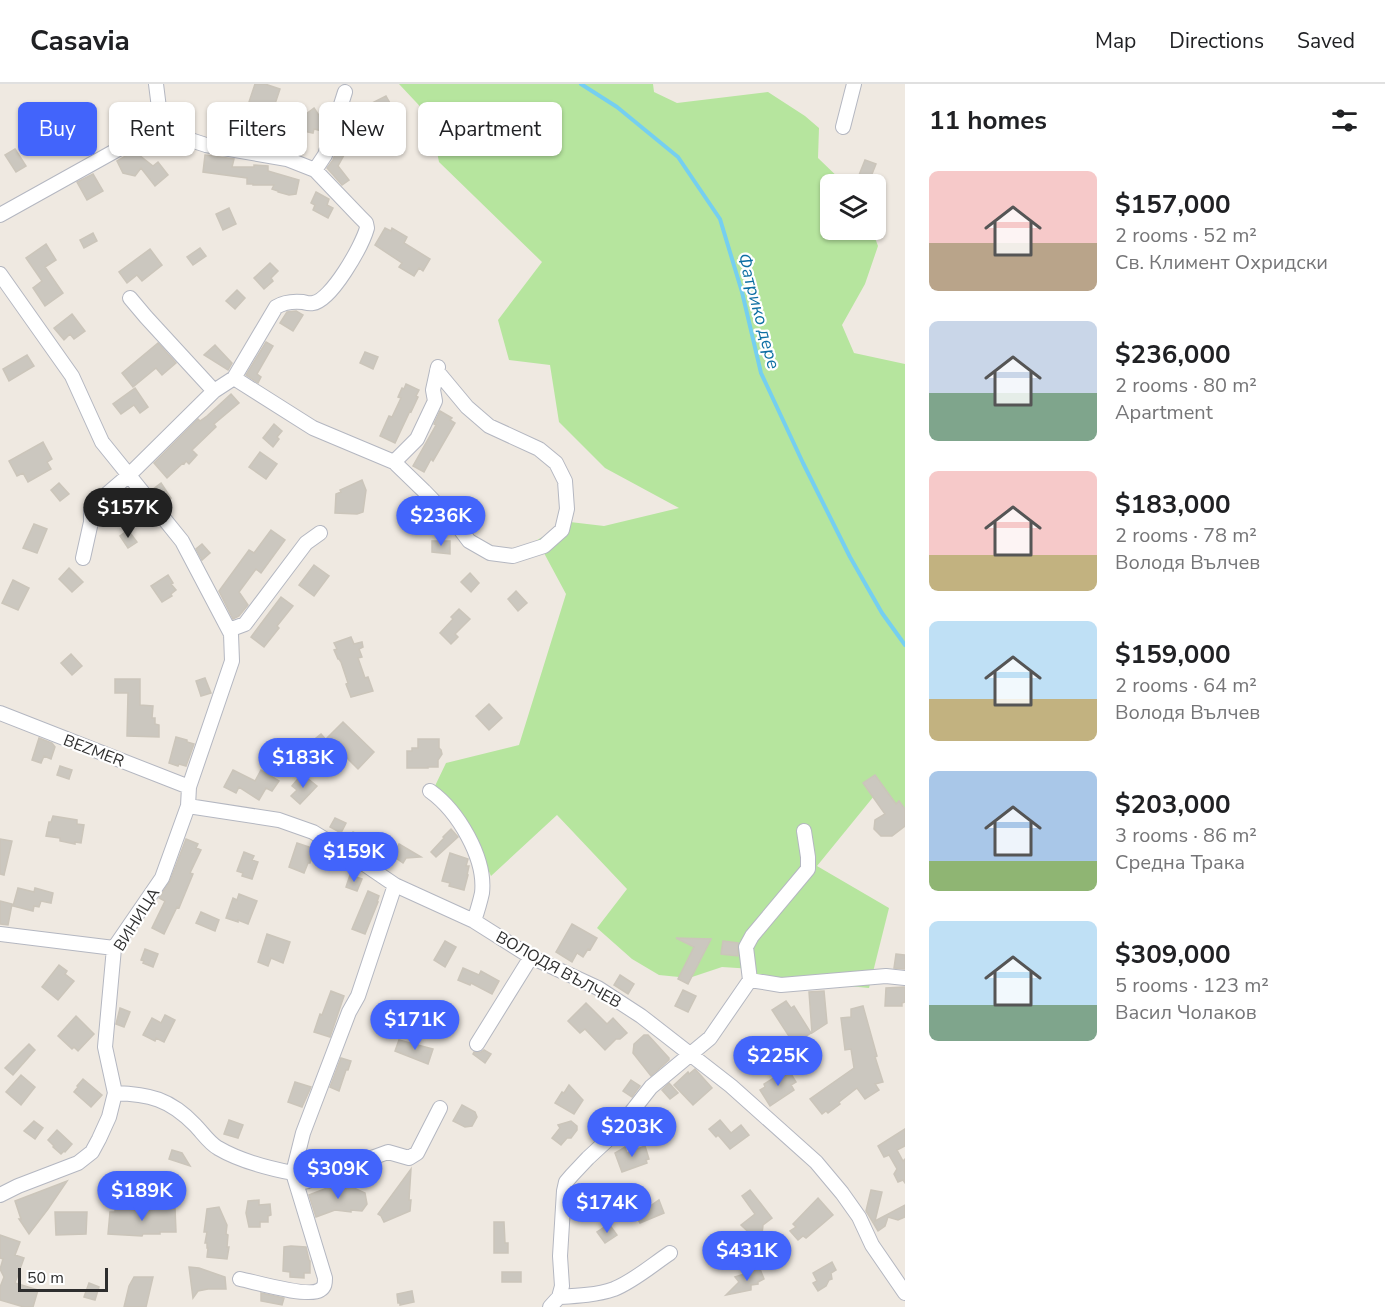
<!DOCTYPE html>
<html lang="en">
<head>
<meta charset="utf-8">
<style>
  :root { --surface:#fff; --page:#f6f6f6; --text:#202124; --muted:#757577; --line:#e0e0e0; --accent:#4264fb }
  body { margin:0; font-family:"Nunito Sans",sans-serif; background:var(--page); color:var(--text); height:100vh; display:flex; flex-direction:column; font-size:22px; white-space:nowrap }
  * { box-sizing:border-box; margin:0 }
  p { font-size:20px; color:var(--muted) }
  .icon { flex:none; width:33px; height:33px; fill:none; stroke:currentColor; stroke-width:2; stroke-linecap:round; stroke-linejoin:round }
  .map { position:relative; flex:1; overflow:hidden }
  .panel { display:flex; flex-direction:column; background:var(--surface); width:480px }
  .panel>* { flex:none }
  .banner { position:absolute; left:18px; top:18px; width:570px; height:54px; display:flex; gap:12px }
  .tools { position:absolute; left:820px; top:90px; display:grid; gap:12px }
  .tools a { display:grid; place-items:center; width:66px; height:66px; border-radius:9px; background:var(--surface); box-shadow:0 2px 4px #0004; font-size:30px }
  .scale { position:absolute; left:18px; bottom:15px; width:90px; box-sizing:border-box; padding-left:6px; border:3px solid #2e2e2e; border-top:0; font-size:16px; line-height:21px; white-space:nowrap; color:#2e2e2e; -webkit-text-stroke:4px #fff; paint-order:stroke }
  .price { position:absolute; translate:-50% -51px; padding:0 14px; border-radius:21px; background:var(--accent); color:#fff; font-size:20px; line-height:39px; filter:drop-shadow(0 2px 3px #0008) }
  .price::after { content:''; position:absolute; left:50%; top:36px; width:18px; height:14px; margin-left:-9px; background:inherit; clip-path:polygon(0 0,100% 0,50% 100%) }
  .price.selected { background:#222; color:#fff }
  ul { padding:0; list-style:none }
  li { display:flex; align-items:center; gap:18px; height:150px; padding:0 24px }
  li span { display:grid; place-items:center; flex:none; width:168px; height:120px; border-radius:9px; color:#555 }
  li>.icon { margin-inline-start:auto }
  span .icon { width:72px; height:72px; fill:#fffc; stroke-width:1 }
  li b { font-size:26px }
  h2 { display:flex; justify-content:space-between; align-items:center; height:72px; padding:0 24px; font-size:26px }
  .tag { padding:0 21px; border-radius:9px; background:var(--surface); box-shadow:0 2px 4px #0004; font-size:21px; line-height:54px }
  .tag.selected { background:var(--accent); color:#fff }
  header { display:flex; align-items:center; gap:36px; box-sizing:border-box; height:84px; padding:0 30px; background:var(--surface); border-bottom:2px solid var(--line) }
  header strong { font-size:28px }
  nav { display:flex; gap:33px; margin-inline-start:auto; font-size:21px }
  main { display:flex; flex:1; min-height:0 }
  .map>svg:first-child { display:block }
</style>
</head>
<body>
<header>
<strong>Casavia</strong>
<nav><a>Map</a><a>Directions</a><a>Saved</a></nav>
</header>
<main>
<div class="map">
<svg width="905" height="1223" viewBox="0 0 905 1223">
  <rect width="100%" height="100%" fill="#efe9e1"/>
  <path fill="#b6e59e" d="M399 0H653L654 8 677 19 768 8 805 32 819 44 818 74 845 100H831V146H872L878 162 865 200 842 241 854 269 905 280V732L874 712 817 782 889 824 869 904 796 897 766 904 753 885 722 883 689 894 659 891 632 875 597 844 627 805 557 731 491 792 470 747 434 704 446 679 519 661 566 510 537 456 570 438 604 442 679 424 605 384 559 338 550 281 509 276 498 236 542 178 439 78 430 33Z"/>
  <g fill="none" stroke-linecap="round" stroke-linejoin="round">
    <path stroke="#75cff0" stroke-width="4" d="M581 0 617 23 678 73 720 135 742 208 761 289 803 379 850 473 882 529 905 561"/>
  </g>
  <path fill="#cbc7bf" stroke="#cbc5ba" stroke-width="1.5" d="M255 0H265L280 5 273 26 249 18Z
    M386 12 395 28 377 37 368 21Z
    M80 24 88 37 81 41 82 43 60 56 58 54 45 62 42 57 39 58 33 48 45 41 44 40 53 35 56 38Z
    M314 24 324 39 322 47 314 45 313 49 303 47 304 43 298 36Z
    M15 65 26 82 16 88 5 71Z
    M134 67 153 82 158 78 168 91 155 102 141 84 135 92 123 89 117 77Z
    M336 67 344 71 338 82 349 96 342 101 327 84 333 76Z
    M205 71 234 75 232 83H254V81L268 82V87L299 96 296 110 289 111 278 108V107L272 105 274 101H253V100H247V94L203 88Z
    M865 76 876 80 870 95 859 91Z
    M93 90 103 107 87 116 77 98Z
    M316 108 329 115 327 121 333 124 328 134 313 126 315 121 311 119Z
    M229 124 236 140 223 146 216 130Z
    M385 144 391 147 392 144 407 153 404 159 430 175 423 187 419 184 414 192 399 183 402 179 375 161Z
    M93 149 97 157 84 164 80 156Z
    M46 160 56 176 45 183 63 209 45 222 33 204 42 197 26 174Z
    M200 164 206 172 193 181 187 173Z
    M150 165 162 181 142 197 137 191 127 199 119 188Z
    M270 179 278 187 271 194 273 197 264 205 254 194Z
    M237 206 245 214 235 225 226 217Z
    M296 227 303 231 293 247 280 239 287 228Z
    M72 230 85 247 74 255 70 250 64 256 54 244Z
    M266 258 273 262 257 290 261 293 258 299 246 291Z
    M158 259 176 279 162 291 156 284 133 303 122 289Z
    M215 261 232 279 228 286 204 271Z
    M365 268 378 273 373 285 360 279Z
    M27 271 34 282 9 297 3 285Z
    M406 300 419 306 416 312 418 313 411 328 410 327 395 359 380 352 389 332 392 333 401 314 398 313 402 304 404 305Z
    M135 304 148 323 140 329 134 321 121 330 113 320Z
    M231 310 239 319 214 340 216 343 192 366 197 371 189 380 186 377 184 380 183 379 167 394 154 379 198 335 200 337 207 332Z
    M440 327 452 334 450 336 455 339 433 377 431 375 424 388 413 382 436 341 434 340Z
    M274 340 282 347 277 353 279 355 273 363 263 354Z
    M43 358 52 375 47 378 51 385 28 398 23 389 17 392 9 377Z
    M260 368 277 380 266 395 249 383Z
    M362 396 366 406 363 428 357 430 335 429 336 410 341 408 340 406Z
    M59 399 69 410 60 417 51 406Z
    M161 399 171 414 163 420 152 406Z
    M117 413 130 430 118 438 107 424 109 423 108 421Z
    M34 440 47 445 37 469 23 464Z
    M128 446 137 458 128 464 120 452Z
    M271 446 285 456 261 489 256 485 239 508 248 521 239 532 233 535 219 507 249 466 254 469Z
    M432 457H450V470L432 468Z
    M202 460 210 469 202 476 196 465Z
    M314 481 329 492 314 512 299 501Z
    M69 484 83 498 72 508 59 495Z
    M470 489 479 499 471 508 461 498Z
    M168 491 173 499 171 500 176 506 171 510 172 512 162 518 151 502Z
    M13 496 29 504 18 526 2 519Z
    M516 507 527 519 518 527 508 515Z
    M281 513 293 522 277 542 279 544 264 563 251 553Z
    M459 525 470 535 455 550 458 553 451 560 440 549 453 535 451 533Z
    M351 553 354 560 362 558 363 563 359 565 362 573 358 574 365 594 368 593 373 607 351 613 346 600 348 599 341 578 339 575H338L334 566 337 565 334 559Z
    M71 570 82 582 72 591 61 579Z
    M205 594 211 609 201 612 196 597Z
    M115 595H140V621L153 622 152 634H155V640L159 641V653L127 652 128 609H115Z
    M489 620 502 634 489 646 476 632Z
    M343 638 374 668 358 685 327 654Z
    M321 650 328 658 319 666 311 658Z
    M176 653 187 656V658L194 660 186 682 179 680 178 682 169 679Z
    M39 654 52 659 55 663 51 675 44 672 41 679 32 676Z
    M418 655H439V664L441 666 442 670 438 676V683H428V684H407V667H412V664H418Z
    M60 682 72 686 69 695 57 691Z
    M233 686 255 697 261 686 279 697 272 707 266 704 259 716 239 703 236 709 224 703Z
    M302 690 317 702 300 720 291 712 297 706 292 702Z
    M875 691 896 720 899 717 905 725V742L892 752H881L874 745 875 736 885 730 863 699Z
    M53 732 77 736V740L84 741 81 759 75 758V760L60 757V754L46 752 49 738H51Z
    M335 734 346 739 341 749 330 743Z
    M451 745 458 753 436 773 431 768 444 754 443 753Z
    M353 748 372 758 368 766 349 757Z
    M0 755 12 757 4 791 0 790Z
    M186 755 198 760 196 764 201 766 190 789 193 790 179 824 177 823 164 850 152 844 165 817 159 814 170 797Z
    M297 759 315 765 310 779H308L304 789 289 783Z
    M399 760 421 773 406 774 403 779 393 772Z
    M244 768 254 772 252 776 258 778 252 795 242 792 243 789 237 787Z
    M450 769 468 775 466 782H469L467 791H468L464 806 449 802 450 799 442 797Z
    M350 791 362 795 357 807 346 803Z
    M18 804 34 808 35 804 53 809 51 819 41 817 39 823 34 822 33 827 13 822Z
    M368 807 379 812 377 818H378L365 850 352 845Z
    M239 810 257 817 248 840 238 836V838L226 834 233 814 237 816Z
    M0 817 12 820 8 841 0 840Z
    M201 828 219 836 215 847 196 839Z
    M572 840 597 854 590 866 588 865 583 873 577 869 572 878 556 868Z
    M267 850 290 858 283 879 271 874 268 882 258 878Z
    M676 854 711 855 688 900 678 895 694 863Z
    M445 857 456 863 445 883 434 876Z
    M723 857 738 859V872L721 870Z
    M145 865 158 870 153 883 143 879 144 877 141 876Z
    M896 870 905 871V885L894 884Z
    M59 881 67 887 65 890 74 897 58 916 42 903Z
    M463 884 479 891 481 887 499 897 492 910 471 899 470 901 458 896Z
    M620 891 634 900 628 910 614 901Z
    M905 903V918L902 919V922H885L886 904Z
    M683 906 696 912 688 928 675 922Z
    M331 907 344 912 330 953 314 948 320 930 322 931Z
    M824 907 827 939 812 949 809 908Z
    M786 917 791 924 794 922 811 949 794 960 772 926Z
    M586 919 607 940 613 934 627 949 620 955H616L605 966 585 945 580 949 568 937Z
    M863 922 877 972 875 973 883 998 875 1000 879 1006 865 1015 857 1004 839 1018 840 1020 828 1029 826 1027 822 1030 810 1015 854 984 851 965 845 966 841 934 851 933V925Z
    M120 924 130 928 124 943 116 940Z
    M165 931 175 936 164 958 156 954 155 957 143 951 152 934 161 939Z
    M76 932 94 950 78 967 74 963 72 965 58 952Z
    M644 951H648L669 974V976L651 992 633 969 634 960Z
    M399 956 433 965 428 980 395 967Z
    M29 960 35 966 13 991 5 984Z
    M484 966 491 970 485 979 473 970 474 968H481Z
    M341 974 351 977 348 986H346L339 1007 330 1003Z
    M695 985 712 1004 693 1021 674 1001 688 988 689 990Z
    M788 985 796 998 791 1001 794 1006 770 1022 760 1006 765 1003 764 1000Z
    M21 991 35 1003 21 1021 6 1008Z
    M83 995 102 1011 91 1023 74 1008 78 1003 77 1002Z
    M631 996 640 1002 632 1013 623 1007Z
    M295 998 311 1003 302 1023 288 1018Z
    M669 999 678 1009 670 1015 662 1006Z
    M569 1001 583 1016 574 1030 555 1019 562 1008 564 1009Z
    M462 1021 475 1028 477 1033 472 1042 465 1043 453 1037Z
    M229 1036 243 1041 238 1054 224 1050Z
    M720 1036 731 1049 741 1041 749 1051 730 1065 718 1051 716 1053 709 1045Z
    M34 1037 43 1044 35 1055 24 1047Z
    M571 1037 577 1042V1046L571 1054H567L561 1061 552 1054 560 1044 558 1041Z
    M905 1045V1062L897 1066 903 1077 905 1075V1099L903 1096 898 1098 894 1090 897 1085 889 1071 884 1073 878 1062Z
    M57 1046 72 1060 65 1068 64 1067 61 1070 53 1063 54 1062 48 1056Z
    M645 1062 649 1075 646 1076 647 1079 622 1088 615 1069 625 1063 627 1069Z
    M172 1066 182 1069 190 1082 169 1075Z
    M411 1085 409 1116H411L410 1127 384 1138 381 1132 378 1130Z
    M67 1097 48 1125 29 1150 19 1135H21L15 1117Z
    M332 1102 346 1105V1104H354L365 1109 367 1120 362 1127 351 1126V1128L335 1126 316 1133 309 1111Z
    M750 1106 772 1134 763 1141 761 1160 741 1141 755 1130 742 1112Z
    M871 1106 882 1108 875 1137 905 1121V1133L898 1136 888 1133 885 1142 878 1147 866 1127Z
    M818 1114 833 1131 806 1154 803 1152 798 1156 790 1147 796 1143 793 1140Z
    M259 1116V1121L270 1120 271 1131 268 1132V1138H260V1143H249L246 1129 248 1117Z
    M659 1116 664 1129 640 1139 636 1132Z
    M219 1123 227 1141 226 1150 228 1151 227 1163H229L227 1175 207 1173 208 1164H207V1159H205L207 1148H204L207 1125Z
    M154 1124H175L176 1148H160V1150H143L142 1152 108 1150 110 1128H115V1126H154Z
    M55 1128H87L86 1150 56 1151Z
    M494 1138H504L505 1159H508V1169H494Z
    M609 1140 617 1151 605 1159 597 1148Z
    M0 1151 20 1158 15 1171 24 1174 15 1199 38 1206 33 1223H24L0 1216V1203L4 1193 0 1185 3 1175 0 1174Z
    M291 1162 306 1163 309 1176 310 1177V1189H304V1194L290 1193V1188L283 1187 284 1163Z
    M832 1178 836 1186 831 1189 832 1195 829 1196 826 1202 818 1207 813 1199 817 1197 813 1189Z
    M189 1183 199 1184 225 1193 226 1205H208L198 1207 193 1214Z
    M760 1185 764 1195 758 1198V1200L751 1201V1206L726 1211 739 1198 735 1193Z
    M502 1188H521V1198H502Z
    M134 1193H153L146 1223H124L129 1202Z
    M89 1199 99 1203 95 1216 84 1213Z
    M412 1207 414 1218 400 1221V1219H398L397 1210Z
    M261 1209 284 1214 282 1221 261 1217Z"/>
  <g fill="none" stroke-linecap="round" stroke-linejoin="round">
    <g stroke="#b4b7c1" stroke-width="16">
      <path id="minor" d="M843 43 854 0
        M315 86 325 71 345 8
        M0 131 158 43 160 32 156 0
        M0 190 72 292 102 358 182 457 231 550 232 577 189 703 188 722 162 794 114 864 105 963 115 1009 109 1033 99 1055 92 1068 78 1079 18 1102 0 1111
        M130 214 146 233 214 307
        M234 294 313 344 394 378 424 407 457 441 469 457 490 469 513 472 544 462 562 446 567 425 565 397 556 379 539 365 489 342 467 323 437 287
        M394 378 417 355 435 317 433 306 438 283
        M83 474 91 438V427L93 422 129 391 214 307 234 294 276 223C284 218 293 217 303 218 307 219 309 220 313 219 331 217 362 162 367 144L366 139 360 133 315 86 287 75 206 61 172 50 158 43
        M229 546 245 540 306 459 320 449
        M0 629 189 703
        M430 707C458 727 486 774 482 809 480 818 477 828 474 837
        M188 722 279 736 313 748 351 771 395 801 474 837 531 873 598 904 641 932 731 1002 816 1078 842 1109 859 1133 872 1161 905 1209
        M0 850 114 864
        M750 896 746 863 752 852 808 785V773L804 747
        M477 960 531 873
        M115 1009C149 1010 170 1015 195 1041 202 1048 209 1059 218 1064 240 1077 267 1084 293 1089
        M296 1099 308 1097 388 1068 409 1074 417 1069 440 1024
        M240 1195C255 1198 308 1214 320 1206 325 1203 325 1199 325 1194L293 1089 303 1049 349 928 358 912 395 801
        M559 1213C577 1212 597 1211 614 1205 634 1197 652 1181 670 1169
        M550 1223 559 1213 562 1202 560 1172 564 1107 566 1098 572 1091 588 1074 615 1049 651 1003 710 954 750 896 781 901 886 892 905 894"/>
    </g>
    <use href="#minor" stroke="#fff" stroke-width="14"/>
  </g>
  <g text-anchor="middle" stroke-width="4.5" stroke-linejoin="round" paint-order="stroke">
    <g font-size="16" fill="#2e2e2e" stroke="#fff">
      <text transform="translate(94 666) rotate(21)" y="6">BEZMER</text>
      <text transform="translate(136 835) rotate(-58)" y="6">ВИНИЦА</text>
      <text transform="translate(559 885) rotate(29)" y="6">ВОЛОДЯ ВЪЛЧЕВ</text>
    </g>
    <g font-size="18" font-style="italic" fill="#0d6fa3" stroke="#fff">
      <text transform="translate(759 227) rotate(75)" y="6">Фатрико дере</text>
    </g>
  </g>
</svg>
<div class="tools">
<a><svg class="icon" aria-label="layers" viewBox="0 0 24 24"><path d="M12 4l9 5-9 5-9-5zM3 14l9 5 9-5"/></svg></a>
</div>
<div class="scale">50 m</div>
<b class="price selected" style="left:128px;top:455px">$157K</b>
<b class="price" style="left:441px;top:463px">$236K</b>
<b class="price" style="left:303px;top:705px">$183K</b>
<b class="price" style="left:354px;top:799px">$159K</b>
<b class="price" style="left:415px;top:967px">$171K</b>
<b class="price" style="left:778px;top:1003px">$225K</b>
<b class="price" style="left:632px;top:1074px">$203K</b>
<b class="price" style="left:338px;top:1116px">$309K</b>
<b class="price" style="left:142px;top:1138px">$189K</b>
<b class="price" style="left:607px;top:1150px">$174K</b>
<b class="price" style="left:747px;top:1198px">$431K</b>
<div class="banner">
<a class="tag selected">Buy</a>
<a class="tag">Rent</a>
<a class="tag">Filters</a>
<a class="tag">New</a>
<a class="tag">Apartment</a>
</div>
</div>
<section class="panel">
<h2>11 homes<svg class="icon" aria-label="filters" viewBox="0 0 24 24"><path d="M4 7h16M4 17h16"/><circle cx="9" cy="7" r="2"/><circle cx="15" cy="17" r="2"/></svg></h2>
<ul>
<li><span style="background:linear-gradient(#f6c9c9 60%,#b9a48a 0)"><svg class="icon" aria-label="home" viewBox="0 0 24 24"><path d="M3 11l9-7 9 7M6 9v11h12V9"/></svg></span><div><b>$157,000</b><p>2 rooms · 52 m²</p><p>Св. Климент Охридски</p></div></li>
<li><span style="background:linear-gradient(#c9d6e8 60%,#7fa58c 0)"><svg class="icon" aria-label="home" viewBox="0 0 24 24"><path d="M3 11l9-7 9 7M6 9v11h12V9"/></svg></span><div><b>$236,000</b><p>2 rooms · 80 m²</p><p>Apartment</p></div></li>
<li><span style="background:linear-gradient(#f6c9c9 70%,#c2b280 0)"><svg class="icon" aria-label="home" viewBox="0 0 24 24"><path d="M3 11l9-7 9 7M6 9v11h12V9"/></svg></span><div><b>$183,000</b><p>2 rooms · 78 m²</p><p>Володя Вълчев</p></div></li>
<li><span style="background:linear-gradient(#bfe0f5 65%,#c2b280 0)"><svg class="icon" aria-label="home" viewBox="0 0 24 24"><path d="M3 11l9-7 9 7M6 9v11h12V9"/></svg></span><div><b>$159,000</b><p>2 rooms · 64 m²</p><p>Володя Вълчев</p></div></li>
<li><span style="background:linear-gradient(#a9c7e8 75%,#8fb573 0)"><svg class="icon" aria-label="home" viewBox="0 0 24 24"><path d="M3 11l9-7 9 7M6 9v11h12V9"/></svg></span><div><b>$203,000</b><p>3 rooms · 86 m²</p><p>Средна Трака</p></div></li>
<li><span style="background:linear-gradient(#bfe0f5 70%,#7fa58c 0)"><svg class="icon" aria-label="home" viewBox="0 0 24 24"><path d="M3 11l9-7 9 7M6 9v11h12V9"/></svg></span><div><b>$309,000</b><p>5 rooms · 123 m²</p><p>Васил Чолаков</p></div></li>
</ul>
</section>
</main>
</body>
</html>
